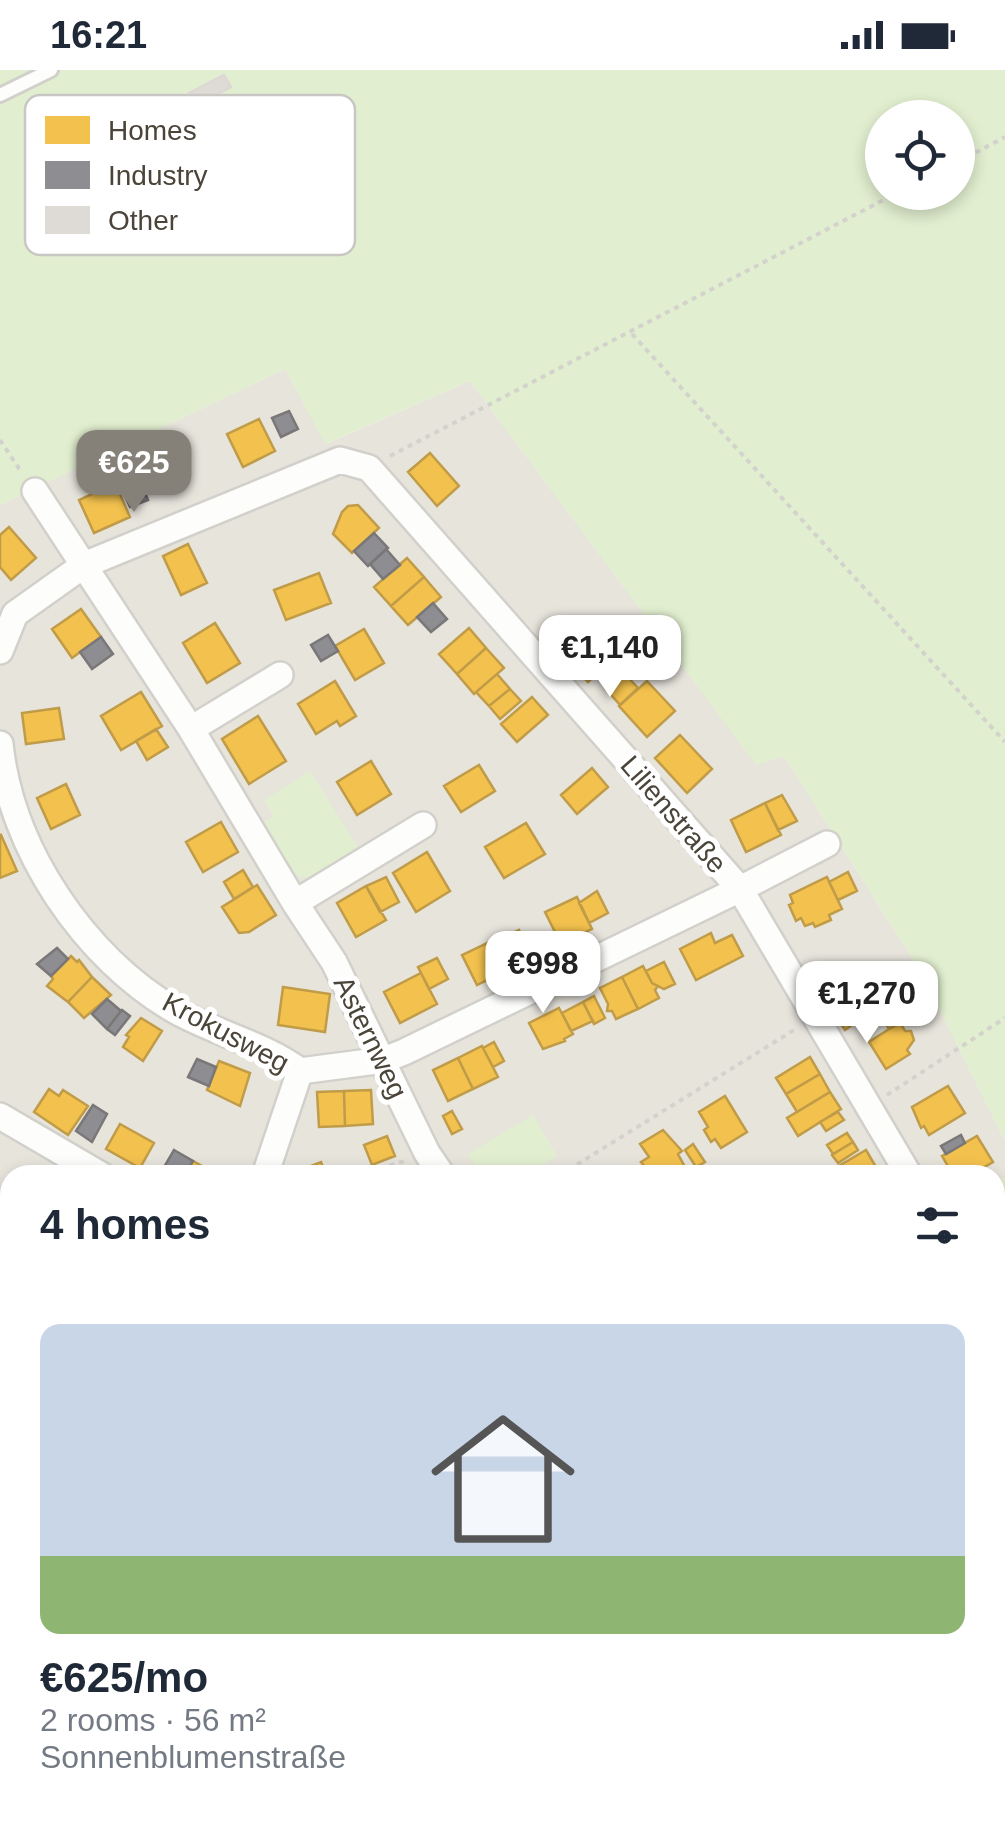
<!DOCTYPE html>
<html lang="en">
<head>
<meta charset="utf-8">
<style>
  :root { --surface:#fff; --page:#f6f6f7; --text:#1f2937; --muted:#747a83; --accent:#868178 }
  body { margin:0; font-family:Arial,sans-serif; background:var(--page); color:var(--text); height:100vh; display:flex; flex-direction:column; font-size:38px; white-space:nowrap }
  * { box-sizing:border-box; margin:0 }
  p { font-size:32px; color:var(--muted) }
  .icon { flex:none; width:55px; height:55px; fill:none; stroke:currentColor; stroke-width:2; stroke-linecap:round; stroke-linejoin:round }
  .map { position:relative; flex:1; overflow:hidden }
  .side { position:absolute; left:0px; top:1095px; width:1005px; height:670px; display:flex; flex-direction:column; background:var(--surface); border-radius:30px 30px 0 0; box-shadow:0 5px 15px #0003 }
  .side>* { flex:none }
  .tools { position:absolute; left:865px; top:30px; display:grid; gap:20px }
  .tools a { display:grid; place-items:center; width:110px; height:110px; border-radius:50%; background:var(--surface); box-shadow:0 5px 15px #0003; font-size:50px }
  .price { position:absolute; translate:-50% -85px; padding:0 22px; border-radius:20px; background:#fff; color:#222; font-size:32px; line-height:65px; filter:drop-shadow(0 2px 5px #0008) }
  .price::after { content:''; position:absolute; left:50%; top:60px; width:30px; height:22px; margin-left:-15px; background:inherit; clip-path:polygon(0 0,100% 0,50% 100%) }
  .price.current { background:var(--accent); color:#fff }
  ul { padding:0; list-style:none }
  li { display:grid; align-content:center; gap:20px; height:530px; padding:0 40px }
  li span { display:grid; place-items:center; height:310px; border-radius:20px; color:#555 }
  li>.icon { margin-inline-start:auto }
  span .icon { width:180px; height:180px; fill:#fffc; stroke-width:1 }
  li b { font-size:42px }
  h2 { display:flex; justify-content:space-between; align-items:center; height:120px; padding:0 40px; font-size:42px }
  .status { display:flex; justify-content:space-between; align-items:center; height:70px; padding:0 50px; background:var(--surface); direction:ltr }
  .status svg { height:28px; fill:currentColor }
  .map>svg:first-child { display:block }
</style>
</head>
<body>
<div class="status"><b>16:21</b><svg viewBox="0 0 49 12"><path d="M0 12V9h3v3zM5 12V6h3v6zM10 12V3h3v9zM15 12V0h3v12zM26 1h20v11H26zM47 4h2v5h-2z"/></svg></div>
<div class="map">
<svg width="1005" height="1765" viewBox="0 0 1005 1765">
  <rect width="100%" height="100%" fill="#f4f2ee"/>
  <path fill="#e7e4dc" d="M285 299 326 374 470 311 756 694 784 686 921 902 1005 1071V1108L995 1114V1105H10V1755H995V1187L1005 1180V1765H0V435Z"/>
  <path fill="#e1eecf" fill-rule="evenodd" d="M0 0H1005V1071L921 902 784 686 756 695 470 311 325 374 285 299 0 435ZM882 48H958V122H882Z
    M310 701 358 777 309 808 292 805 260 755 274 746 264 730Z
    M533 1045 557 1086 525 1105H481L468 1084Z
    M1005 1108V1180L995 1187V1114Z"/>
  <path fill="#f2c14e" stroke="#c09c48" stroke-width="2.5" d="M259 349 275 381 243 397 227 364Z
    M430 383 459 416 437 436 408 402Z
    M115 413 130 447 94 463 79 430Z
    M358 435 379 458 352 483 333 464 342 442 348 436Z
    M9 457 36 488 11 510 0 497V465Z
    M188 474 207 513 181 525 163 486Z
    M407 488 424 507 391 536 374 517Z
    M319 503 331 533 286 550 274 520Z
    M424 507 441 527 408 555 391 536Z
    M81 539 101 567 72 588 52 559Z
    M215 553 240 593 207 613 183 573Z
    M469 558 486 578 457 604 439 584Z
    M364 559 384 593 355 610 335 576Z
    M595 560 618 585 588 612 565 587Z
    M486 578 504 598 474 624 457 604Z
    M624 603 638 618 620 635 606 619Z
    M497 604 510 619 489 636 476 622Z
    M335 611 356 646 340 656 337 651 316 664 298 634Z
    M647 611 675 641 647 667 619 636Z
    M510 619 521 631 500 649 489 636Z
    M141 622 162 656 121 680 101 646Z
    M532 627 548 645 517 672 501 654Z
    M59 638 64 669 26 674 22 643Z
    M258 646 286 691 249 714 222 669Z
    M156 659 168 677 147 690 136 671Z
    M680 665 712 699 687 723 655 688Z
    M371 691 391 724 357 745 337 712Z
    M479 695 495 721 461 742 444 716Z
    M592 698 608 717 577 744 561 725Z
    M66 714 80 745 51 759 37 728Z
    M782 725 797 751 778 760 765 733Z
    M765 733 781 765 746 782 731 750Z
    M221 752 238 782 203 802 186 772Z
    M526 753 545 784 504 808 485 777Z
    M1 765 17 801 0 808V766Z
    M427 782 450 821 416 842 393 803Z
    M243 800 253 817 234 829 224 812Z
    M848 802 857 821 838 830 829 812Z
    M386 807 399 832 380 842 366 816Z
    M827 807 842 839 829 845 831 850 815 857 813 853 805 856 801 848 796 851 789 835 793 833 790 825Z
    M257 815 276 845 249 862 239 863 222 837Z
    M366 816 386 850 356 867 337 833Z
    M597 821 608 843 589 853 579 833Z
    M577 827 592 859 561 874 545 842Z
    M519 860 529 881 509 891 499 870Z
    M711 863 715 873 732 865 743 886 696 910 680 879Z
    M498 868 511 894 503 898 505 901 477 915 462 885Z
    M71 886 77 892 79 890 92 907 68 932 47 916 53 909 51 906Z
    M437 888 448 909 429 919 418 897Z
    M664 892 675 914 664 919 652 913 646 901Z
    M643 896 652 913 658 916 655 920 659 928 638 939 622 907Z
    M421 903 437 934 400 953 384 922Z
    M92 907 111 925 84 948 68 932Z
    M622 907 638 939 616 949 612 941H607L608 934 600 918Z
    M283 917 330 924 325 962 278 955Z
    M594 926 605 948 594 954 583 932Z
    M895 930 907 949 889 959 878 941Z
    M583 932 593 951 571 961 562 943Z
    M559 938 573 964 564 969 565 971 543 979 529 953Z
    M857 940 862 948 845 960 839 951Z
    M141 948 162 961 143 991 123 977 129 967 126 965Z
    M900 952 905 961H911L914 970 907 980 910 984 886 999 869 972Z
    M494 972 504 991 493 997 483 978Z
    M482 976 498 1007 473 1019 458 988Z
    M810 987 820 1004 786 1024 776 1008Z
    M458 988 473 1019 448 1031 433 1000Z
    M219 991 250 1003 240 1036 207 1020Z
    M820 1004 830 1022 797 1042 786 1024Z
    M948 1016 965 1043 929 1065 924 1056 921 1058 912 1037Z
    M49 1019 59 1026 63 1020 88 1036 68 1065 34 1042Z
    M371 1020 373 1054 345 1056 344 1021Z
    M344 1021 345 1056 319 1057 317 1022Z
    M830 1022 841 1039 798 1066 787 1048Z
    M725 1026 747 1062 721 1078 715 1069 711 1072 704 1060 708 1057 699 1042Z
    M452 1041 462 1059 452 1064 443 1046Z
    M838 1042 844 1050 826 1061 820 1052Z
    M120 1054 154 1073 140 1098 106 1079Z
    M663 1060 682 1081 678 1084 685 1097 678 1102 680 1105H661L656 1097 649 1102 641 1092 649 1087 640 1074Z
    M847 1063 853 1072 833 1084 827 1075Z
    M387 1066 395 1086 372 1095 364 1075Z
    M977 1066 993 1092 971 1105H953L942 1086Z
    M853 1072 858 1080 838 1093 832 1085Z
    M693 1074 705 1092 696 1097 685 1080Z
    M866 1080 876 1097 862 1105H835L832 1100Z
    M193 1091 219 1105H185Z
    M321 1092 326 1105H300L298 1101Z
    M995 1274 1005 1290 1003 1317 995 1321Z
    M2 1343 10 1360V1386L0 1391Z
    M997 1402 1005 1407V1428L995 1426Z
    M1005 1551V1592L995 1597V1558Z
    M10 1699V1725L8 1723 0 1729V1706Z
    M277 1755H302L305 1765H276Z
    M508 1755H524L528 1765H481Z
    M740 1755H791L785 1756 788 1765H743Z"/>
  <path fill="#8d8d92" stroke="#797777" stroke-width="2.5" d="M289 341 298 359 281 367 272 348Z
    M140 411 148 430 130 437 122 419Z
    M374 463 388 478 368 496 354 481Z
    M386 479 400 495 383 509 370 494Z
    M433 533 447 549 431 562 417 547Z
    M328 565 338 581 321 591 311 575Z
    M101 567 113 584 92 599 80 582Z
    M57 878 68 889 51 906 37 894Z
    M107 929 121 941 107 959 92 944Z
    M122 940 130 946 115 965 107 959Z
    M197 989 216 997 209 1016 188 1007Z
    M93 1035 107 1044 92 1072 76 1061Z
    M961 1065 965 1073 946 1084 941 1076Z
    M174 1080 193 1091 185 1105 160 1104Z"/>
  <path fill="#dedbd6" stroke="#dcd9d4" stroke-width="2.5" d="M224 5 231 17 195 36 189 23Z"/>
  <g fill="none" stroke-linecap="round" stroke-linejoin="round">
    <g stroke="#d2d0cb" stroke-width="18">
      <path id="service" d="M0 25 51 0"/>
    </g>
    <g stroke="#d2d0cb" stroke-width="30">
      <path id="minor" d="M35 421 191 659 295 833 334 892 427 1083 442 1105
        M0 581 15 544 84 495 340 390 369 398 740 819 909 1105
        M191 659 280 605
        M0 674C11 779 84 888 176 941 215 963 266 975 300 1001
        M295 833 423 755
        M0 1046 101 1105
        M265 1105 300 1001 384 990 404 982 740 819 827 774
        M995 1244 1005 1249
        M0 1439 10 1434
        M995 1522 1005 1517
        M0 1528 10 1559
        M646 1765 655 1755"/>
    </g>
    <path stroke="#d3d2cc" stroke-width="4" stroke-dasharray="5 5" stroke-linecap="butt" d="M958 92 1005 67
      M632 264 1005 672
      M0 370 22 403
      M390 386 899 122
      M887 1025 1005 948
      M361 1105 404 1091
      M560 1105 794 960"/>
    <use href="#service" stroke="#fdfdfc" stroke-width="12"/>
    <use href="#minor" stroke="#fdfdfc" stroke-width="25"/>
  </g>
  <g text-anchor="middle" stroke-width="10" stroke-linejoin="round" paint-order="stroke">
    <g font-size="28" fill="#4b4439" stroke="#fff">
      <text transform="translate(674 744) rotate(49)" y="10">Lilienstraße</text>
      <text transform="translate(226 962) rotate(28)" y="10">Krokusweg</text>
      <text transform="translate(371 967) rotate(64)" y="10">Asternweg</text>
    </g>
  </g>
  <rect x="25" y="25" width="330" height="160" rx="15" fill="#fff" stroke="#c9c7c4" stroke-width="2.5"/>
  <rect x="45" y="46" width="45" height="28" fill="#f2c14e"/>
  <rect x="45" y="91" width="45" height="28" fill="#8d8d92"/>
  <rect x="45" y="136" width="45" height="28" fill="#dedbd6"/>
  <g font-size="28" fill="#4b4439">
    <text x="108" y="70">Homes</text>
    <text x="108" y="115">Industry</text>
    <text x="108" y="160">Other</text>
  </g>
</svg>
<div class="tools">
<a><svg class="icon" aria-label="locate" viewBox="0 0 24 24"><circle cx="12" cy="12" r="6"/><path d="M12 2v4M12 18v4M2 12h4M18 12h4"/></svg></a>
</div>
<b class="price current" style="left:134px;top:445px">€625</b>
<b class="price" style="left:610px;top:630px">€1,140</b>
<b class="price" style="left:543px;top:946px">€998</b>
<b class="price" style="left:867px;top:976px">€1,270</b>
<section class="side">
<h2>4 homes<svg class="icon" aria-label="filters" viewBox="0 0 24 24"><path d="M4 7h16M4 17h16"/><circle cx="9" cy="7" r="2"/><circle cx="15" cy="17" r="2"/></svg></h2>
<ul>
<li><span style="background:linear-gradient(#c9d6e8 75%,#8fb573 0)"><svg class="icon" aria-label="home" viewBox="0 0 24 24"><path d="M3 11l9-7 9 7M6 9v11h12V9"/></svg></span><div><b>€625/mo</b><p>2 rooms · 56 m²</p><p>Sonnenblumenstraße</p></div></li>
</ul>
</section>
</div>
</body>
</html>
